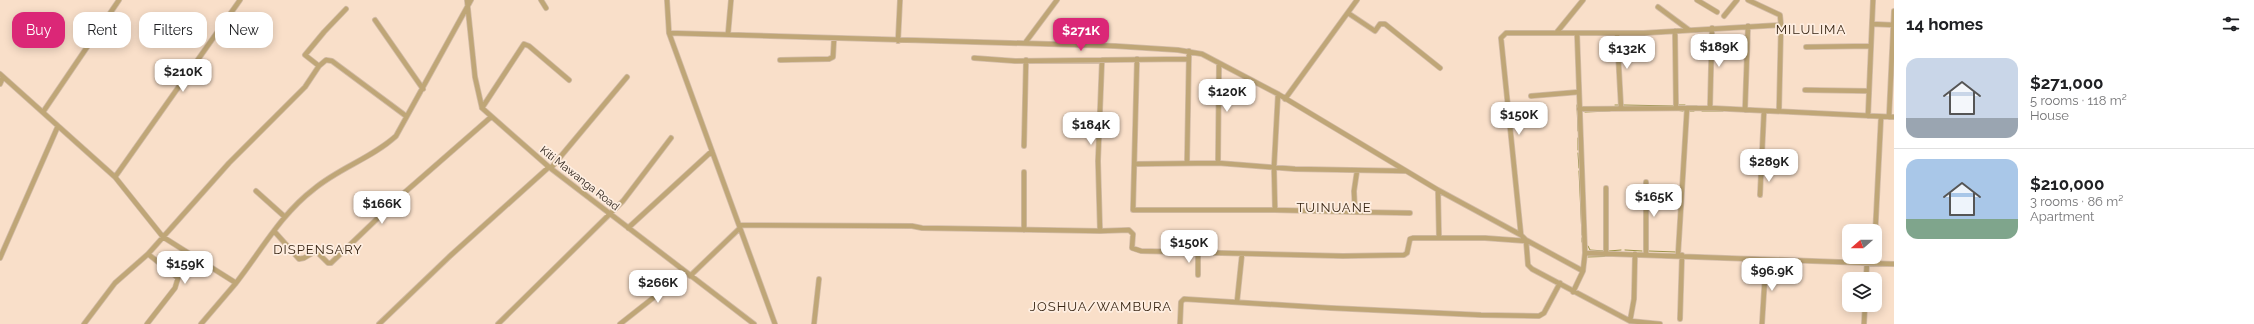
<!DOCTYPE html>
<html lang="en">
<head>
<meta charset="utf-8">
<style>
  :root { --surface:#fff; --page:#f2f2f2; --text:#202124; --muted:#757577; --line:#e0e0e0; --accent:#db2777 }
  body { margin:0; font-family:Raleway,sans-serif; background:var(--page); color:var(--text); height:100vh; display:flex; flex-direction:column; font-size:15px; white-space:nowrap }
  * { box-sizing:border-box; margin:0 }
  p { font-size:13px; color:var(--muted) }
  .icon { flex:none; width:22px; height:22px; fill:none; stroke:currentColor; stroke-width:2; stroke-linecap:round; stroke-linejoin:round }
  .map { position:relative; flex:1; overflow:hidden }
  .drawer { display:flex; flex-direction:column; background:var(--surface); width:360px }
  .drawer>* { flex:none }
  .hud { position:absolute; left:12px; top:12px; width:380px; height:36px; display:flex; gap:8px }
  .needle { width:26px; rotate:250deg }
  .tools { position:absolute; left:1842px; top:224px; display:grid; gap:8px }
  .tools a { display:grid; place-items:center; width:40px; height:40px; border-radius:8px; background:var(--surface); box-shadow:0 2px 10px #0003; font-size:20px }
  .price { position:absolute; translate:-50% -34px; padding:0 9px; border-radius:8px; background:#fff; color:#222; font-size:13px; line-height:26px; filter:drop-shadow(0 1px 2px #0008) }
  .price::after { content:''; position:absolute; left:50%; top:24px; width:12px; height:9px; margin-left:-6px; background:inherit; clip-path:polygon(0 0,100% 0,50% 100%) }
  .price.active { background:var(--accent); color:#fff }
  ul { padding:0; list-style:none }
  li { display:flex; align-items:center; gap:12px; height:100px; padding:0 12px }
  li+li { border-top:1px solid var(--line) }
  li span { display:grid; place-items:center; flex:none; width:112px; height:80px; border-radius:12px; color:#555 }
  li>.icon { margin-inline-start:auto }
  span .icon { width:48px; height:48px; fill:#fffc; stroke-width:1 }
  li b { font-size:17px }
  h2 { display:flex; justify-content:space-between; align-items:center; height:48px; padding:0 12px; font-size:17px }
  .tag { padding:0 14px; border-radius:12px; background:var(--surface); box-shadow:0 2px 10px #0003; font-size:14px; line-height:36px }
  .tag.active { background:var(--accent); color:#fff }
  main { display:flex; flex:1; min-height:0 }
  .map>svg:first-child { display:block }
</style>
</head>
<body>
<main>
<div class="map">
<svg width="1894" height="324" viewBox="0 0 1894 324">
  <rect width="100%" height="100%" fill="#f9dfc9"/>
  <g fill="none" stroke-linecap="round" stroke-linejoin="round">
    <path stroke="#9a934a" stroke-width="1" d="M1577 105 1578 131
      M1615 105H1620
      M1623 105 1674 106
      M1678 105H1685
      M1688 106H1697
      M1675 110 1683 111
      M1689 111H1694
      M1702 111H1723
      M1585 112 1610 111
      M1578 150V138
      M1578 153 1579 168
      M1579 171 1582 235
      M1582 238V242
      M1588 246 1590 250 1604 251
      M1625 250 1642 251
      M1609 251 1621 250
      M1649 251 1676 252
      M1588 257 1619 256"/>
    <g stroke="#d3bca8" stroke-width="6">
      <path id="minor" d="M467 0 475 77 482 108 549 167 754 324
        M541 0 546 8
        M667 0 669 33 775 324
        M1697 0 1717 12
        M1748 0 1780 15 1781 25
        M1658 7 1689 30
        M346 9 324 32 305 55 319 66 326 60 332 61 406 116
        M1348 13 1375 31 1380 24H1385L1440 68
        M1724 16 1737 0
        M375 20 423 89
        M1872 24 1894 25
        M1675 31 1676 108
        M1557 32 1583 0
        M669 33 1115 46 1178 50 1202 54 1278 94 1438 190 1521 235 1526 240 1583 271
        M1577 33H1644L1781 25 1779 111
        M728 34 731 0
        M1617 34 1621 107
        M898 41 900 0
        M1025 43 1057 0
        M1806 47 1870 46
        M974 58 1015 61 1188 59
        M1137 59 1133 210H1275
        M780 60 829 59 833 57 834 39
        M0 74 115 177 163 237 236 283 201 324
        M0 84 3 77
        M1805 90 1869 91
        M1278 94 1274 167 1275 210 1355 212 1354 191 1357 171
        M1531 96 1579 92
        M1285 99 1357 0
        M482 108 524 44 529 46 569 80
        M1710 108 1712 28
        M1579 109 1710 108 1894 117
        M1745 110 1748 26
        M43 112 119 0
        M1868 116 1873 0
        M1889 117 1894 11
        M1024 146 1026 60
        M1187 163 1189 51
        M1218 163 1219 63
        M1135 164 1218 163 1295 169 1406 171
        M551 168 627 77
        M1024 172V230
        M115 177 240 0
        M1646 182V254
        M1606 188V254
        M1438 190 1439 238
        M256 191 285 217
        M1760 195 1764 111
        M1355 212 1410 213
        M739 225 912 226 922 228 1100 231 1129 230 1133 234 1132 248 1141 251 1343 256 1404 255 1407 253 1410 239 1413 238H1485L1526 241
        M628 228 712 151
        M274 231 299 259 304 258 316 251 328 263H331L404 193 491 117
        M1100 231 1098 161 1102 60
        M1521 235 1501 38 1506 33H1577L1585 253 1583 271 1573 292
        M1875 237 1881 117
        M1526 240 1528 265 1532 269 1630 321 1660 324
        M1585 253 1894 264
        M1678 255 1687 108
        M0 258 58 126
        M1198 275V253
        M690 276 740 228
        M1866 279 1867 262
        M236 283C261 251 281 214 314 189 339 168 372 158 396 136L471 0
        M1237 302 1242 254
        M1680 319 1682 255
        M1630 321 1634 299 1635 254
        M84 324 115 283 148 254 229 163 305 87 319 66
        M147 324 175 288 178 278 148 254
        M379 324 450 256 549 167
        M498 324 623 201 671 138
        M620 324 686 272
        M814 324 819 279
        M1180 324 1181 302 1184 299 1331 308 1481 315 1539 316 1544 313 1560 283
        M1762 324 1766 260
        M1864 324 1865 305"/>
    </g>
    <use href="#minor" stroke="#bfa677" stroke-width="4.5"/>
  </g>
  <g text-anchor="middle" stroke-width="3.5" stroke-linejoin="round" paint-order="stroke">
    <g font-size="11" fill="#251b13" stroke="#feeee1">
      <text transform="translate(580 178) rotate(38)" y="4">Kiti Mawanga Road</text>
    </g>
    <g font-size="13" letter-spacing="1" fill="#392614" stroke="#feeee1">
      <text x="1811" y="34">MILULIMA</text>
      <text x="1334" y="212">TUINUANE</text>
      <text x="318" y="254">DISPENSARY</text>
      <text x="1101" y="311">JOSHUA/WAMBURA</text>
    </g>
  </g>
</svg>
<div class="tools">
<a><svg class="needle" viewBox="-14 -14 28 28"><path d="M0-13l5 13h-10z" fill="#e53935"/><path d="M0 13l5-13h-10z" fill="#757577"/></svg></a>
<a><svg class="icon" aria-label="layers" viewBox="0 0 24 24"><path d="M12 4l9 5-9 5-9-5zM3 14l9 5 9-5"/></svg></a>
</div>
<b class="price active" style="left:1081px;top:52px">$271K</b>
<b class="price" style="left:1719px;top:68px">$189K</b>
<b class="price" style="left:1627px;top:70px">$132K</b>
<b class="price" style="left:183px;top:93px">$210K</b>
<b class="price" style="left:1227px;top:113px">$120K</b>
<b class="price" style="left:1519px;top:136px">$150K</b>
<b class="price" style="left:1091px;top:146px">$184K</b>
<b class="price" style="left:1769px;top:183px">$289K</b>
<b class="price" style="left:1654px;top:218px">$165K</b>
<b class="price" style="left:382px;top:225px">$166K</b>
<b class="price" style="left:1189px;top:264px">$150K</b>
<b class="price" style="left:185px;top:285px">$159K</b>
<b class="price" style="left:1772px;top:292px">$96.9K</b>
<b class="price" style="left:658px;top:304px">$266K</b>
<div class="hud">
<a class="tag active">Buy</a>
<a class="tag">Rent</a>
<a class="tag">Filters</a>
<a class="tag">New</a>
</div>
</div>
<section class="drawer">
<h2>14 homes<svg class="icon" aria-label="filters" viewBox="0 0 24 24"><path d="M4 7h16M4 17h16"/><circle cx="9" cy="7" r="2"/><circle cx="15" cy="17" r="2"/></svg></h2>
<ul>
<li><span style="background:linear-gradient(#c9d6e8 75%,#9aa5b1 0)"><svg class="icon" aria-label="home" viewBox="0 0 24 24"><path d="M3 11l9-7 9 7M6 9v11h12V9"/></svg></span><div><b>$271,000</b><p>5 rooms · 118 m²</p><p>House</p></div></li>
<li><span style="background:linear-gradient(#a9c7e8 75%,#7fa58c 0)"><svg class="icon" aria-label="home" viewBox="0 0 24 24"><path d="M3 11l9-7 9 7M6 9v11h12V9"/></svg></span><div><b>$210,000</b><p>3 rooms · 86 m²</p><p>Apartment</p></div></li>
</ul>
</section>
</main>
</body>
</html>
